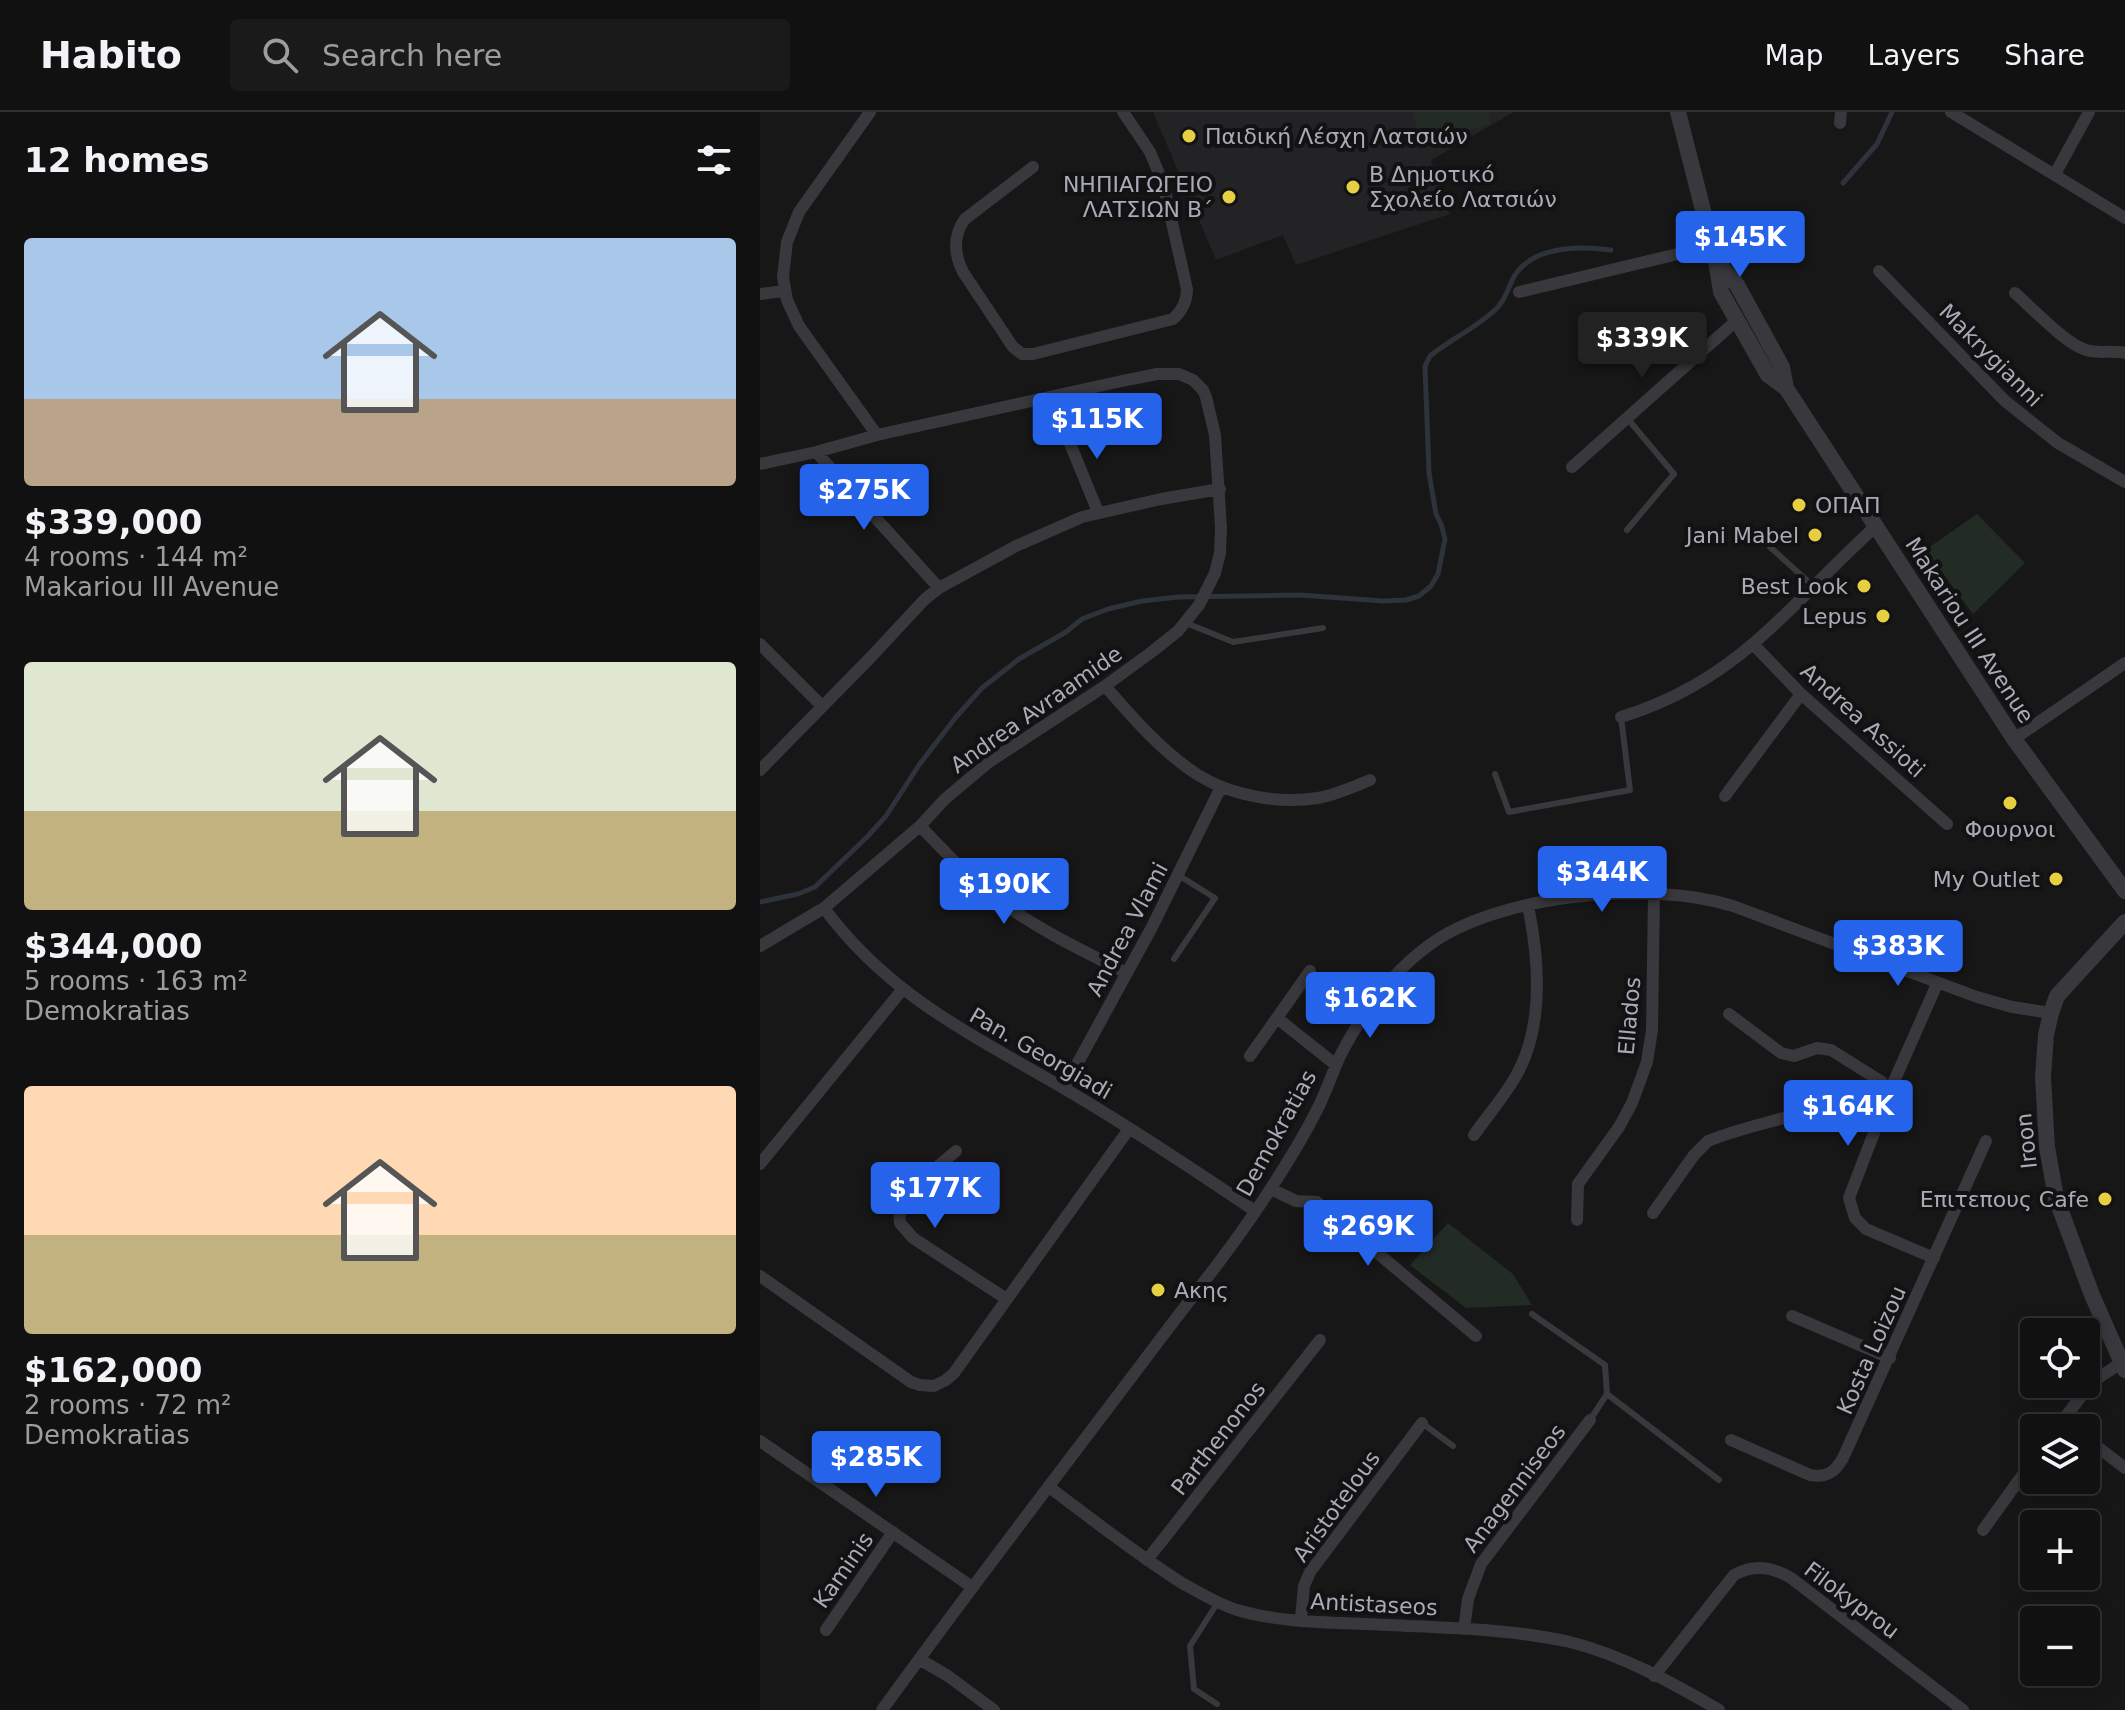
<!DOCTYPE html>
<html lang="en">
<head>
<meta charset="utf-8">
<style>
  :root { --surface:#111112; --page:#1a1a1b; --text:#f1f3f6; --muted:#9c9d9f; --line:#303132; --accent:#2563eb }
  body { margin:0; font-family:"DejaVu Sans",sans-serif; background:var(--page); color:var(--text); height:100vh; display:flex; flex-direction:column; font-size:30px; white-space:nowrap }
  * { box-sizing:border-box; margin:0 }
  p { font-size:26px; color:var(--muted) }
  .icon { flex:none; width:44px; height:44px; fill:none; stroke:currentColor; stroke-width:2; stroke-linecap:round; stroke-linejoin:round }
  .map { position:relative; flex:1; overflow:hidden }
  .side { display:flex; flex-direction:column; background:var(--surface); width:760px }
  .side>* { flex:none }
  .fabs { position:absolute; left:1260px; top:1206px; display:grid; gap:16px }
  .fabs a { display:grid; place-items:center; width:80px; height:80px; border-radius:8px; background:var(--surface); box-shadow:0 4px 20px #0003,0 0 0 2px var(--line); font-size:40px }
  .price { position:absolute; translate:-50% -68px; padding:0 18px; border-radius:8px; background:var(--accent); color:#fff; font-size:26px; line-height:52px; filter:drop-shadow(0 2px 4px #0008) }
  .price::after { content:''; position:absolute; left:50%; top:48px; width:24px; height:18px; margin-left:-12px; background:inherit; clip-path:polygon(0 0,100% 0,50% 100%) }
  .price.active { background:#222; color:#fff }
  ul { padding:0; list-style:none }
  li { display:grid; align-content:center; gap:16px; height:424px; padding:0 24px }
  li span { display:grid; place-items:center; height:248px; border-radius:8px; color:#555 }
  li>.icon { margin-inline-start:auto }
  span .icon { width:144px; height:144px; fill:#fffc; stroke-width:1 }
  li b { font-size:34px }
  h2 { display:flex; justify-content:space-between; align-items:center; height:96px; padding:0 24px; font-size:34px }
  header { display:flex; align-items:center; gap:48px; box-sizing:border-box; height:112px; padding:0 40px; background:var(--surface); border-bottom:2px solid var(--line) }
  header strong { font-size:38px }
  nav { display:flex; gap:44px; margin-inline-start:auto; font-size:28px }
  .search { width:560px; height:72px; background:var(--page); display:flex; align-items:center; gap:20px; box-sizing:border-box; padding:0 28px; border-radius:8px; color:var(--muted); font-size:30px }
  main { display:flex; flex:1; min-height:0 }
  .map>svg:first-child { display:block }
</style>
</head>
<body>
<header>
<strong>Habito</strong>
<div class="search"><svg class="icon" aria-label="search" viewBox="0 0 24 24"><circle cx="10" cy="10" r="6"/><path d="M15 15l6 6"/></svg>Search here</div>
<nav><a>Map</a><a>Layers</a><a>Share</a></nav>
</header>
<main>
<section class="side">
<h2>12 homes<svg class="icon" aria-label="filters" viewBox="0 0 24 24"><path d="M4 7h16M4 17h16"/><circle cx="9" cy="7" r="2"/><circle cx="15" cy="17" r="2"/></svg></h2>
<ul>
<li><span style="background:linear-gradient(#a9c7e8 65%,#b9a48a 0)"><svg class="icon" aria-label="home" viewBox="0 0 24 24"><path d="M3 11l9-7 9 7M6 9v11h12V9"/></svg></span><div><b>$339,000</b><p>4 rooms · 144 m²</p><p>Makariou III Avenue</p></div></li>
<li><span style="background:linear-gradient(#dfe7d0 60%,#c2b280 0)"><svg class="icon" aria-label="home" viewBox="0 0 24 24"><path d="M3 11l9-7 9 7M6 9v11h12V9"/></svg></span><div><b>$344,000</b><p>5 rooms · 163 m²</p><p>Demokratias</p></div></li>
<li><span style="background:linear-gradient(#ffd9b3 60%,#c2b280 0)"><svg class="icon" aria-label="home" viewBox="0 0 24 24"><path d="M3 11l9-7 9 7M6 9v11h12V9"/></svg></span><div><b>$162,000</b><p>2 rooms · 72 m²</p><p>Demokratias</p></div></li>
</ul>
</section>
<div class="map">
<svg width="1365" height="1598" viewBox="0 0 1365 1598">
  <rect width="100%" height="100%" fill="#171718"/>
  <path fill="#232325" d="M393 0H754L671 48 690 102 536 153 523 123 456 148Z"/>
  <path fill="#232b25" d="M653 0H728L731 12 661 30Z
    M1217 402 1265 451 1213 502 1165 438Z
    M688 1111 753 1162 772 1193 706 1196 650 1153Z"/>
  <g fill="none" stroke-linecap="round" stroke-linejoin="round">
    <path stroke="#2d323b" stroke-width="5" d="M1083 71 1117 32 1132 0
      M0 790 38 782 55 775 107 725 126 704 159 653 196 605 222 576 259 547 306 520 322 507 348 497 382 489 418 485 540 483 623 489 646 488 659 484 671 474 678 462 685 427 681 412 676 402 669 361 665 254 670 244C691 227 716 216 736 197 748 186 748 172 757 160 779 133 821 134 851 138"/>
    <path stroke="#38383d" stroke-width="6" d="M867 418 914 362 867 306
      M1010 435 1053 474
      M426 511 473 530 563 516
      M735 662 749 700 870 678 861 605
      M414 847 455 786 418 763
      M772 1202 845 1253 847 1282 830 1308
      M847 1282 959 1368
      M662 1311 693 1334
      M457 1592 434 1577 430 1534 458 1490"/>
    <path stroke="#38383d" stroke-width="12" d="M110 0 39 100 27 130 23 165 27 188 39 214 117 323
      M1191 0 1365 106
      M1080 11 1081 0
      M273 55 205 107C193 123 194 142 203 160L253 235 262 242H273L413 207C422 199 427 189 427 177L403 71 390 40 363 0
      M1295 62 1329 0
      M1119 159 1245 289 1298 331 1365 370
      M759 180 951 134
      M1255 181C1272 196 1306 232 1326 238 1339 242 1352 238 1365 241
      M0 182 24 179
      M302 312 338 400
      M56 340 179 476
      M0 352 56 340 117 323 362 269 397 262H419L433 268 443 278 446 285 455 323 461 416 460 441 455 461 439 493 418 519 393 539 345 574 229 650 185 687 160 714 64 796 0 834
      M812 355 976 209
      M0 532 62 594
      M993 532 1041 582 1187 712
      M345 574C373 606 402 640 438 663 472 684 519 692 558 686 576 683 593 675 610 668
      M861 605C910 590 956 564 995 530 1037 494 1074 452 1116 414
      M1254 627 1365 551
      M0 658 111 545 165 487 179 476 256 434 322 405 401 387 460 377
      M965 684 1041 582
      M160 714C185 740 209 766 237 787 277 817 323 839 367 861
      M64 796C130 885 213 923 305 977 370 1015 433 1057 495 1099
      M969 902 1021 941 1034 944 1057 936 1071 938 1122 970
      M517 906 576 953
      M490 944 550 859
      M304 976 392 815 461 675
      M714 1023C728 1003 745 984 757 962 784 913 779 847 768 794
      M196 1039C177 1056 135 1084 140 1111L153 1126 245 1186
      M0 1052 142 878
      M511 1077 536 1089 557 1090 716 1224
      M893 1101 934 1043 948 1029C1004 1006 1067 1003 1118 969
      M817 1108 818 1072 859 1015 872 991 887 950 892 918 894 782
      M1174 1146 1106 1117 1095 1106 1089 1086 1132 974 1177 872
      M0 1164 151 1270 160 1273 174 1274 186 1268 194 1261 369 1017
      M1032 1204 1130 1246
      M1297 1316 1332 1270 1361 1251
      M1326 1326 1365 1356
      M971 1328 1050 1363C1067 1366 1075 1360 1083 1346L1226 1029
      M0 1329 212 1475
      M289 1375C333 1408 376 1442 422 1471 440 1481 458 1492 477 1498 525 1512 578 1510 628 1513 686 1516 753 1517 810 1530 862 1543 913 1571 959 1598
      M1223 1418 1274 1347
      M387 1448 560 1228
      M541 1507 544 1474 550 1460 662 1311
      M704 1517 708 1487 721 1452 830 1308
      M66 1518 133 1420
      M159 1547 188 1564 234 1598
      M894 1564 974 1463C993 1452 1013 1455 1031 1466L1203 1598
      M122 1598C211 1475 304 1355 395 1234 434 1182 476 1131 511 1076 528 1050 545 1022 559 994 567 977 573 959 581 942 602 902 631 861 668 834 737 782 891 768 973 794L1217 885 1252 895 1291 901"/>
    <path stroke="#38383d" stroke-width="16" d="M918 0 956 149 961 180 1008 263 1026 276 1254 627 1365 779
      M957 150 977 173 1022 255 1026 276
      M1365 810 1297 884 1291 901 1286 923 1283 965 1287 1035 1296 1086 1332 1183 1365 1258"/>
  </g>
  <g fill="#e6d041" stroke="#121213" stroke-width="3">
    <circle cx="429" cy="24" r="8"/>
    <circle cx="593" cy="75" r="8"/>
    <circle cx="469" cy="85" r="8"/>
    <circle cx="1039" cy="393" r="8"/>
    <circle cx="1055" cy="423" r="8"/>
    <circle cx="1104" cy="474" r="8"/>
    <circle cx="1123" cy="504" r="8"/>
    <circle cx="1250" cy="691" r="8"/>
    <circle cx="1296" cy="767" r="8"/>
    <circle cx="1345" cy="1087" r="8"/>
    <circle cx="398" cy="1178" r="8"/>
  </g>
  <g text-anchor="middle" stroke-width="8" stroke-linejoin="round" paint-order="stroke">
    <g font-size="22" fill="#a9abb7" stroke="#121213" text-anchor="end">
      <text x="445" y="32" text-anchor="start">Παιδική Λέσχη Λατσιών</text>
      <text x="609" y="70" text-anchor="start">Β Δημοτικό<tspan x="609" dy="25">Σχολείο Λατσιών</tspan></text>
      <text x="453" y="80">ΝΗΠΙΑΓΩΓΕΙΟ<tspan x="453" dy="25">ΛΑΤΣΙΩΝ Β΄</tspan></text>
      <text x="1055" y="401" text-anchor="start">ΟΠΑΠ</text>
      <text x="1039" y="431">Jani Mabel</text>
      <text x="1088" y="482">Best Look</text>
      <text x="1107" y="512">Lepus</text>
      <text x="1250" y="725" text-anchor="middle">Φουρνοι</text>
      <text x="1280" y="775">My Outlet</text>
      <text x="1329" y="1095">Επιτεπους Cafe</text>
      <text x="414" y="1186" text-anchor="start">Ακης</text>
    </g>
    <g font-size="22" fill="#a9abb7" stroke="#121213">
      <text transform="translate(1231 243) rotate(45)" y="8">Makrygianni</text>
      <text transform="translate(1210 518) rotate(57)" y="8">Makariou III Avenue</text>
      <text transform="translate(276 597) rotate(-35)" y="8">Andrea Avraamide</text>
      <text transform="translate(1103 608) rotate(42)" y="8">Andrea Assioti</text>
      <text transform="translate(367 817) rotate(-62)" y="8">Andrea Vlami</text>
      <text transform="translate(869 904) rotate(-85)" y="8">Ellados</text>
      <text transform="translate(281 941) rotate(30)" y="8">Pan. Georgiadi</text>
      <text transform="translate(516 1021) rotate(-61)" y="8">Demokratias</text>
      <text transform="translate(1266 1029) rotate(-96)" y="8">Iroon</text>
      <text transform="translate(1111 1238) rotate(-66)" y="8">Kosta Loizou</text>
      <text transform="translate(458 1326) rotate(-52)" y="8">Parthenonos</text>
      <text transform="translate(754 1376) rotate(-53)" y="8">Anagenniseos</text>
      <text transform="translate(576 1394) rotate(-54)" y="8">Aristotelous</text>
      <text transform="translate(83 1458) rotate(-55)" y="8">Kaminis</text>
      <text transform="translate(1092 1488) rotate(37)" y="8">Filokyprou</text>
      <text transform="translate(614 1492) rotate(3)" y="8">Antistaseos</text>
    </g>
  </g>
</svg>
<div class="fabs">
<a><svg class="icon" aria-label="locate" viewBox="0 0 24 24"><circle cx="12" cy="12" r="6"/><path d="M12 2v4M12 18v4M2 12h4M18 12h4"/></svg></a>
<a><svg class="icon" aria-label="layers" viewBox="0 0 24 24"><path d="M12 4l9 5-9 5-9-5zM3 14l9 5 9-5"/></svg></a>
<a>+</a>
<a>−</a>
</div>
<b class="price" style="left:980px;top:167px">$145K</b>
<b class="price active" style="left:882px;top:268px">$339K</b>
<b class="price" style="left:337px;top:349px">$115K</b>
<b class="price" style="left:104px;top:420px">$275K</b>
<b class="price" style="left:842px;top:802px">$344K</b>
<b class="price" style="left:244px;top:814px">$190K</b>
<b class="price" style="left:1138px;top:876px">$383K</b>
<b class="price" style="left:610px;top:928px">$162K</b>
<b class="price" style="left:1088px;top:1036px">$164K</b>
<b class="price" style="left:175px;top:1118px">$177K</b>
<b class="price" style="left:608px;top:1156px">$269K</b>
<b class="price" style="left:116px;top:1387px">$285K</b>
</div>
</main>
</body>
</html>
